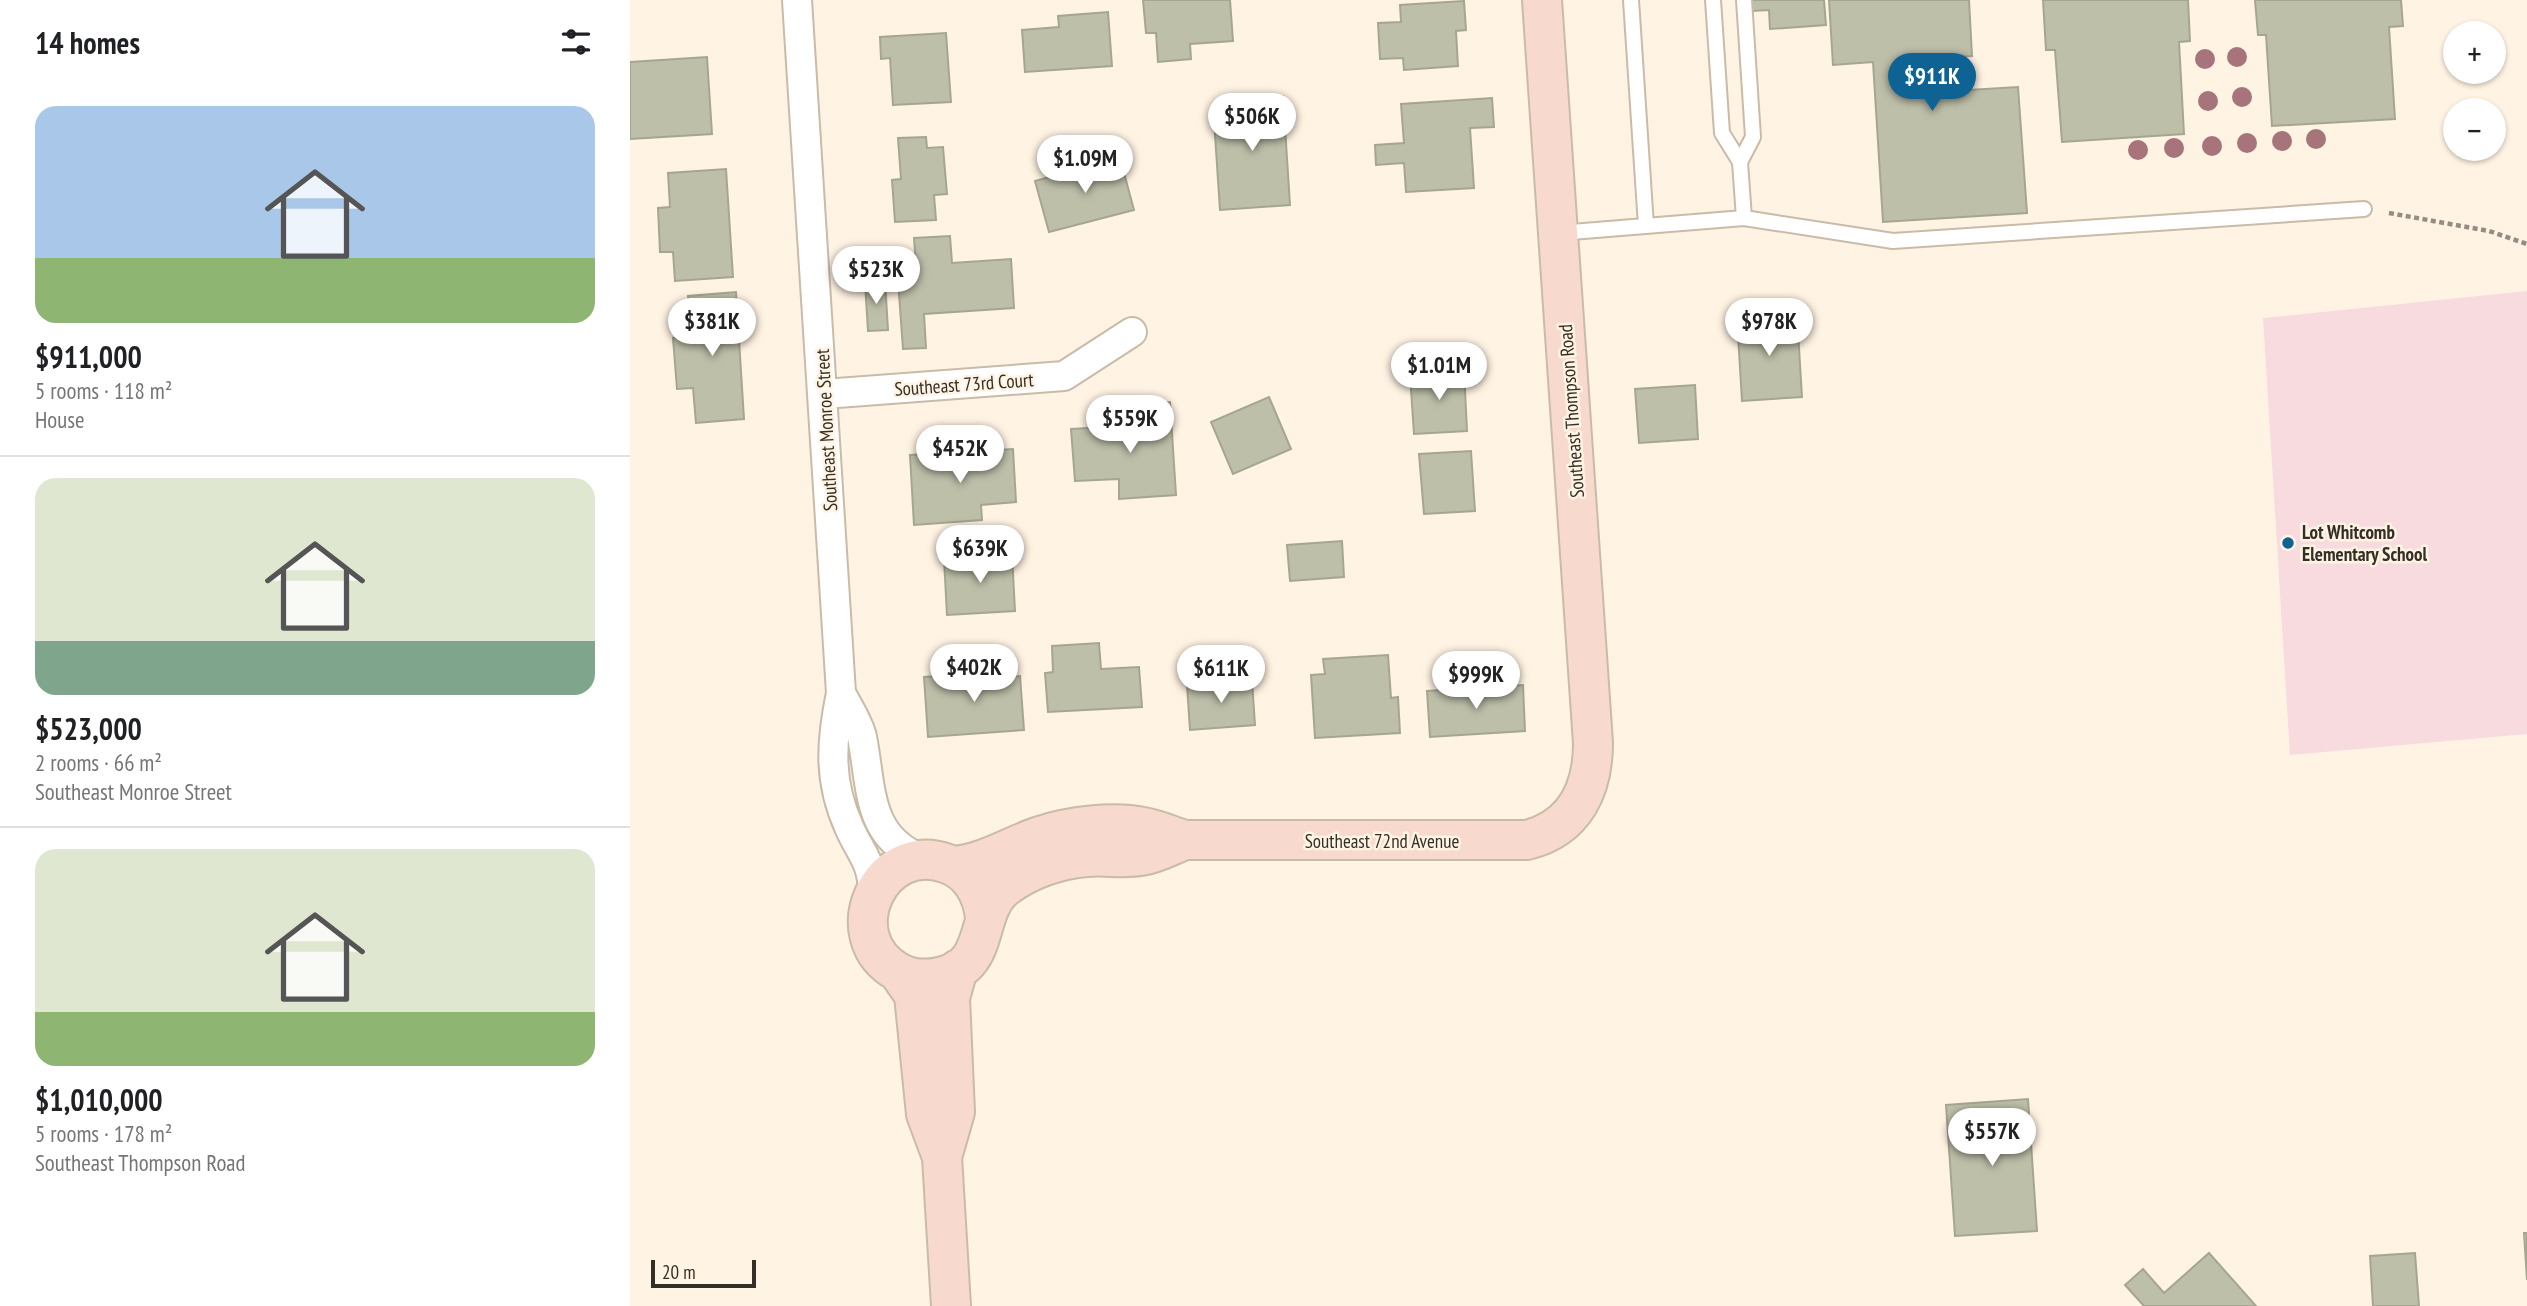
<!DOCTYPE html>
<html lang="en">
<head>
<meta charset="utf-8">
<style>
  :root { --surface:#fff; --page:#f2f2f2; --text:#202124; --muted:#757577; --line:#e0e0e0; --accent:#0e6394 }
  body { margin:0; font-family:"PT Sans Narrow",sans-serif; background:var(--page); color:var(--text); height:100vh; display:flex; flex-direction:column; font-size:26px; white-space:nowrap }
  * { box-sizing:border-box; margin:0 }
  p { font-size:23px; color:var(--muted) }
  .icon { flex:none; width:38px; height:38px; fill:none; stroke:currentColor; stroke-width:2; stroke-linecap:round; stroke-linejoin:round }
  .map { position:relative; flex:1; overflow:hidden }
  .drawer { display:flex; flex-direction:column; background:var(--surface); width:630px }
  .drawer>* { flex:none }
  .tools { position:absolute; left:1813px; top:21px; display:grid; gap:14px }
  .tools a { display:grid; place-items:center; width:63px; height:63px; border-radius:50%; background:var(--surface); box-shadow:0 2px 5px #0004; font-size:35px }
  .scale { position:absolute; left:21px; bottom:18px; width:105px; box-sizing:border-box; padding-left:7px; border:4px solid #332e26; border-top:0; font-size:19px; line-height:24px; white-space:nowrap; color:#332e26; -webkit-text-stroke:5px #fff3e3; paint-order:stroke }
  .price { position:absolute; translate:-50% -60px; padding:0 16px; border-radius:24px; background:#fff; color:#222; font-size:23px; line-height:46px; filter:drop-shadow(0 2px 4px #0008) }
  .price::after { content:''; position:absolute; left:50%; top:42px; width:21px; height:16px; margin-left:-10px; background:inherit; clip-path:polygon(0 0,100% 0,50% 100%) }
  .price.on { background:var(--accent); color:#fff }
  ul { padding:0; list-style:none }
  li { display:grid; align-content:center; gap:14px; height:371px; padding:0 35px }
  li+li { border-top:2px solid var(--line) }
  li span { display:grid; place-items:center; height:217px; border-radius:21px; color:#555 }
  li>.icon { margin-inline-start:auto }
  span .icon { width:126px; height:126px; fill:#fffc; stroke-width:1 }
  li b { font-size:30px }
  h2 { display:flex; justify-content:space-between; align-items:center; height:84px; padding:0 35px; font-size:30px }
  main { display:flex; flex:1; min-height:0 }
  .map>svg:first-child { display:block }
</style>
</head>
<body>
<main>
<section class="drawer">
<h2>14 homes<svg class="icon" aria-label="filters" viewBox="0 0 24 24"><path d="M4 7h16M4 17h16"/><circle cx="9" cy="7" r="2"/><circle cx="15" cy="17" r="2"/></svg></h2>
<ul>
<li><span style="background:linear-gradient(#a9c7e8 70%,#8fb573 0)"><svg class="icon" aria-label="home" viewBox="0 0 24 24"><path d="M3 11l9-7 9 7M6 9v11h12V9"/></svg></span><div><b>$911,000</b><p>5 rooms · 118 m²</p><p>House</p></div></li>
<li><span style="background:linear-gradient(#dfe7d0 75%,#7fa58c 0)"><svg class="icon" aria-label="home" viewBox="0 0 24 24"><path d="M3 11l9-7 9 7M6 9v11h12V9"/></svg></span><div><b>$523,000</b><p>2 rooms · 66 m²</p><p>Southeast Monroe Street</p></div></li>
<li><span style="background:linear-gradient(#dfe7d0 75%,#8fb573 0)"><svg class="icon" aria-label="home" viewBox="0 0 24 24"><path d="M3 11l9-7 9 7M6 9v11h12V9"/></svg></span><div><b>$1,010,000</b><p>5 rooms · 178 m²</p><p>Southeast Thompson Road</p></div></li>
</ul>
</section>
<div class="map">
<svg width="1897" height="1306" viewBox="0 0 1897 1306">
  <rect width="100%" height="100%" fill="#fff3e3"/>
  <path fill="#f8dbde" d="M1897 291V734L1660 755 1633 318Z"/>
  <path fill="#bebfa9" stroke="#a5a691" stroke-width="2" d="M513 0H600L603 41 560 44 561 59 528 62 526 33H516Z
    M1122 0H1194L1196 25 1140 29 1139 10 1122 11Z
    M1199 0H1339L1342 56 1301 58 1304 92 1388 87 1397 213 1253 222 1243 62 1203 65Z
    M1413 0H1558L1560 41 1549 42 1554 134 1432 142 1425 50H1416Z
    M1625 0H1771L1773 26 1759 27 1765 119 1642 126 1636 35H1628Z
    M834 1 836 30 826 31 828 66 774 70 773 58 750 59 748 23 771 22 770 5Z
    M478 12 482 66 395 72 392 30 429 27 428 16Z
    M316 33 321 102 263 105 260 58 251 59 250 37Z
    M77 57 82 134 0 139V62Z
    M653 96 660 205 590 210 583 105 604 103V99Z
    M862 98 864 127 840 128 844 188 776 192 774 163 746 165 745 145 774 143 771 104Z
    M296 137 297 148 313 147 317 194 304 195 306 220 265 222 262 180 271 179 268 138Z
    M490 158 504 210 419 232 405 181Z
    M96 169 103 277 45 281 43 252H30L28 208 40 207 38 173Z
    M320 236 322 263 381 259 384 308 294 314 296 348 273 349 267 266 286 265 284 238Z
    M255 281 258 330 238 331 235 282Z
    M106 292 114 419 66 423 63 388 47 389 43 338 61 337 58 296Z
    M1167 315 1172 397 1112 401 1107 318Z
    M834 370 837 431 784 434 780 374Z
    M1065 385 1068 439 1009 443 1005 389Z
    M639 397 661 449 603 474 581 422Z
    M540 402 546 495 489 499V479L445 481 441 429 514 425 512 404Z
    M383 449 386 502 351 505 352 520 284 525 280 455Z
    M841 451 845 511 794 514 789 454Z
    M712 541 714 577 660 581 657 545Z
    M382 554 385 611 317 615 314 559Z
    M469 643 471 669 509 667 512 707 418 712 415 673 423 672 422 646Z
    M758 655 761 698 768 697 770 733 685 738 681 675 695 674 693 659Z
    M383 671 384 677 390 676 394 730 298 737 294 677Z
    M622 681 625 725 560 730 557 685Z
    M893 685 895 731 800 737 797 691Z
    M1398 1099 1407 1231 1325 1236 1316 1105Z
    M1894 1233H1897V1280Z
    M1579 1253 1626 1306H1514L1495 1285 1513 1269 1534 1293Z
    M1785 1253 1789 1306H1743L1740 1256Z"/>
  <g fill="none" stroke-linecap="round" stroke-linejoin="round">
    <g stroke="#c9bba8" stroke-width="18">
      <path id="lane" d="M1001 0 1016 226
        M1083 0 1092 133 1110 162
        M1114 218 1263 241 1734 209
        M929 233 1114 218 1110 162 1123 137 1114 0"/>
    </g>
    <g stroke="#c9bba8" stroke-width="32">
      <path id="street" d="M167 0 211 693C201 741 198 781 219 827 230 853 242 860 243 892
        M194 394 434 376 502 332
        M211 693C218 707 229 723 232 737 242 787 236 838 293 859"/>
    </g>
    <g stroke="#c9bba8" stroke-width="42">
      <path id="secondary" d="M323 866C356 863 380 846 410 836 440 826 483 821 513 827 527 829 541 836 555 840H897C945 828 963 789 963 743L912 0
        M355 917C352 893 341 873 318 864 250 838 205 937 268 972 281 979 295 980 309 977 362 967 343 914 374 888 397 870 429 859 457 857 476 855 497 860 516 855 529 852 542 845 555 840
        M268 972 284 995 296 1114 312 1157 321 1306
        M312 1157 325 1112 320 998 328 969"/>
    </g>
    <path stroke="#958d81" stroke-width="4.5" stroke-dasharray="5 3.5" stroke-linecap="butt" d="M1759 213 1859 231 1897 244"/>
    <use href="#lane" stroke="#fff" stroke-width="14"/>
    <use href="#street" stroke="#fff" stroke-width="28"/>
    <use href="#secondary" stroke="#f7dacd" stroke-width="38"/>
  </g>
  <g fill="#a6747a">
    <circle cx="1607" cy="57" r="10"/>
    <circle cx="1575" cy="59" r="10"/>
    <circle cx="1612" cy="97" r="10"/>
    <circle cx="1578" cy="101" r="10"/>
    <circle cx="1686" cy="139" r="10"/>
    <circle cx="1652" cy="141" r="10"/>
    <circle cx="1617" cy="143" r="10"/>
    <circle cx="1582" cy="146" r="10"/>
    <circle cx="1544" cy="148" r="10"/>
    <circle cx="1508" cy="150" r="10"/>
  </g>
  <circle fill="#0e6394" stroke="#fff3e3" stroke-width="2.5" cx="1658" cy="543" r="7"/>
  <g text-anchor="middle" stroke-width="5" stroke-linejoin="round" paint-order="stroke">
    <g font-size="19" fill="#332e26" stroke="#fff3e3">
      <text transform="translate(334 384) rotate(-4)" y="7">Southeast 73rd Court</text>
      <text transform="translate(941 411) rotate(-94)" y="7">Southeast Thompson Road</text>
      <text transform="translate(196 430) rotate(-93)" y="7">Southeast Monroe Street</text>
      <text x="752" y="848">Southeast 72nd Avenue</text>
    </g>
    <g font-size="19" font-weight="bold" fill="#332e26" stroke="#fff3e3" text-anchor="start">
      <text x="1672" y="539">Lot Whitcomb<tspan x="1672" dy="22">Elementary School</tspan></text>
    </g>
  </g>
</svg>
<div class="tools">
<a>+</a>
<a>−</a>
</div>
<div class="scale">20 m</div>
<b class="price on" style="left:1302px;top:113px">$911K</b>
<b class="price" style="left:622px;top:153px">$506K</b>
<b class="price" style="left:455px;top:195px">$1.09M</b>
<b class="price" style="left:246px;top:306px">$523K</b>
<b class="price" style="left:82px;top:358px">$381K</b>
<b class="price" style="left:1139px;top:358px">$978K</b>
<b class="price" style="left:809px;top:402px">$1.01M</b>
<b class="price" style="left:500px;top:455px">$559K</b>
<b class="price" style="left:330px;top:485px">$452K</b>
<b class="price" style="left:350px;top:585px">$639K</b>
<b class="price" style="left:344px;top:704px">$402K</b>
<b class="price" style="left:591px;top:705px">$611K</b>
<b class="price" style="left:846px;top:711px">$999K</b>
<b class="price" style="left:1362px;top:1168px">$557K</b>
</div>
</main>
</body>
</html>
